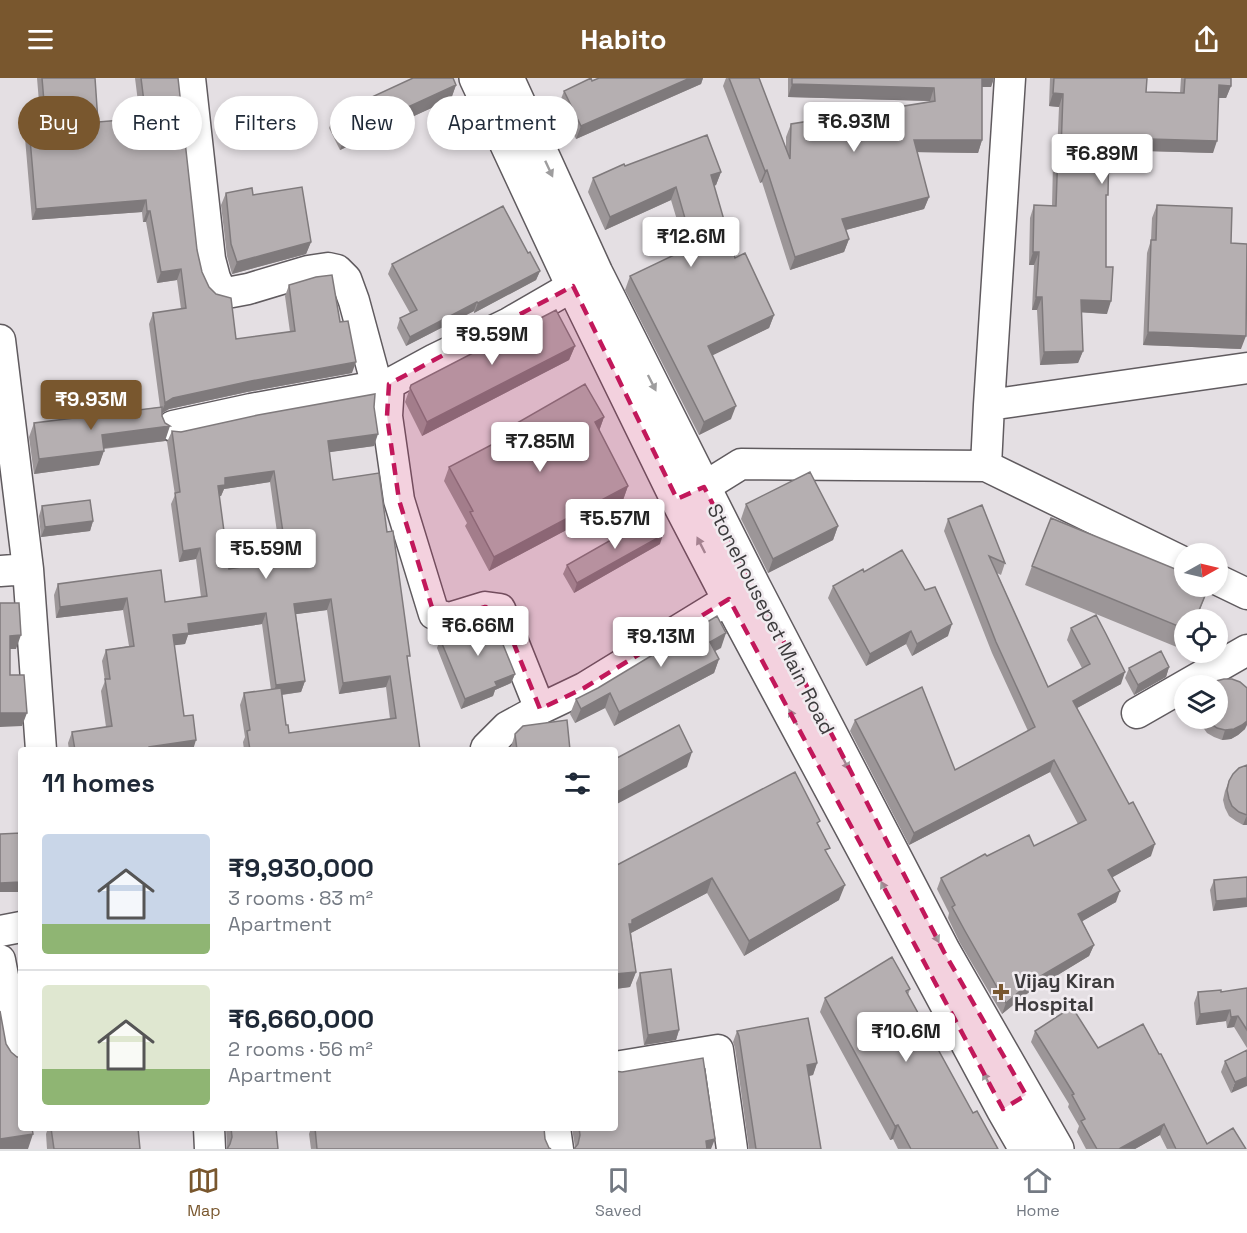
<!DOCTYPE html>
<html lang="en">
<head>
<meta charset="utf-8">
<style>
  :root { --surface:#fff; --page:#f6f6f7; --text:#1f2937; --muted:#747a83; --line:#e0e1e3; --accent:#79572e }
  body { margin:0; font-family:"Space Grotesk",sans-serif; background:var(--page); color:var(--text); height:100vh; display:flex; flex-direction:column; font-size:22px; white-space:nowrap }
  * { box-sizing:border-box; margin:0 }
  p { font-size:20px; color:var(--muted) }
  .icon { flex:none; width:33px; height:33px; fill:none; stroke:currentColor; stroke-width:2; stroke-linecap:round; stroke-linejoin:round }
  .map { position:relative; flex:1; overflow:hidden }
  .details { position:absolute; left:18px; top:669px; width:600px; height:384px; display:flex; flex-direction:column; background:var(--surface); border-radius:6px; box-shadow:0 3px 9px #0003 }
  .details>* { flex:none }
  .guide { position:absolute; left:18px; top:18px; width:600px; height:54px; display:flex; gap:12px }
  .needle { width:39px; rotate:82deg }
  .buttons { position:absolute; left:1174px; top:465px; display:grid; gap:12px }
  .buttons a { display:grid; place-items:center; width:54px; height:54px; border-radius:50%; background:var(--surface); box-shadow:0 3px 9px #0003; font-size:30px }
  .price { position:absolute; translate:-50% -51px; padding:0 14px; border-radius:6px; background:#fff; color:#222; font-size:20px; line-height:39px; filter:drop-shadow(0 2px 3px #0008) }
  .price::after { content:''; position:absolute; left:50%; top:36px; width:18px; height:14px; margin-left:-9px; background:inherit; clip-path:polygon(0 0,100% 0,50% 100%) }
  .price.active { background:var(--accent); color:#fff }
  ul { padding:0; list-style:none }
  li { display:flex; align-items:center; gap:18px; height:150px; padding:0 24px }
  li+li { border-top:2px solid var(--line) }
  li span { display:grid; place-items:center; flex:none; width:168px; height:120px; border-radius:6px; color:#555 }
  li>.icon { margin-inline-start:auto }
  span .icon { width:72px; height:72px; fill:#fffc; stroke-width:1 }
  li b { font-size:26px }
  h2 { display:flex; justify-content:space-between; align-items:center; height:72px; padding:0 24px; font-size:26px }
  .pill { padding:0 21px; border-radius:27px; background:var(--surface); box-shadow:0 3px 9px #0003; font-size:21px; line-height:54px }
  .pill.active { background:var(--accent); color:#fff }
  header { display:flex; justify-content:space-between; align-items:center; height:78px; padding:0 24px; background:var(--accent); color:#fff; font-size:27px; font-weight:600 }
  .menu { display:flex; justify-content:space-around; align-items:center; height:84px; border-top:2px solid var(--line); background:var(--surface); font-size:16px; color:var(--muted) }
  .menu a { display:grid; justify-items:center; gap:3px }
  .menu .active { color:var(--accent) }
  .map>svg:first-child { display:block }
</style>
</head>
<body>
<header><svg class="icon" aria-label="menu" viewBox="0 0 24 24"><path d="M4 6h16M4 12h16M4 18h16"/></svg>Habito<svg class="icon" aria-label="share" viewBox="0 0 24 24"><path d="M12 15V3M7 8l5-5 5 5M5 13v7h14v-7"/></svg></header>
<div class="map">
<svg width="1247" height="1071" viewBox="0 0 1247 1071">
  <rect width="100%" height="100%" fill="#e4dfe3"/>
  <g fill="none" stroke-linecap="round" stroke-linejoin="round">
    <g stroke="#605b5f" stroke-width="33">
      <path id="minor" d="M190 0 210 181 215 200 221 213 232 214 248 211 308 193 328 190 337 192 346 201 354 223 377 308 389 306
        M0 262 28 491 41 672
        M989 327 1247 290
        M173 348 251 331 377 308
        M986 388 989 327 1010 0
        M682 418 704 409 741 386 986 388 1185 485
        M0 493 28 491
        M1218 502 1247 516
        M540 631 500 531 485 529 449 540 434 536 399 422 387 338 389 306 435 281 509 245 573 208
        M1137 635 1247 572
        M487 672 486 670 507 649 540 631 584 610 729 521 750 510
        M0 853 21 849
        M0 882 18 977
        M615 989 718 972 732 1071
        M209 1050 210 1071
        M555 1050 558 1071"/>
    </g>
    <g stroke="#605b5f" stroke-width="36">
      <path id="major" d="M476 0 573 208 677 421 729 521 1003 1031 1026 1071
        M507 0 596 195 754 509 944 874 1057 1071"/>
    </g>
    <use href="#minor" stroke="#fff" stroke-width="30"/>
    <use href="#major" stroke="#fff" stroke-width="33"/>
  </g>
  <path fill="#9c9698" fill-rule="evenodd" d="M37 0H95L98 44 140 40 135 0H178L197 172 202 194 209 209 236 261 290 254 285 218 289 207 340 244 352 295 247 314 169 331 162 335 165 363 104 371 99 387 34 396 29 359 34 345 160 329 149 246 153 235 181 231 177 202 157 205 146 144H143L142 134 32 142 25 60 29 49 41 48Z
    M599 0H703L701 6 576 61 559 26 564 13Z
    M726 0H729L786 71V59L791 46 930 24V23L788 19V0H994L991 9H982V62L978 75 917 74 929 119 924 131 846 152 849 161 844 174 790 192 762 104 760 105 723 8Z
    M1050 0H1147L1146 14 1180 15 1181 0H1231V8L1226 20H1219L1213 75 1146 73 1145 77 1109 76 1106 121V189L1107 236 1081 234 1083 273 1078 285 1040 287 1037 232H1032L1034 187H1029L1030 140 1034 127 1052 128 1053 85 1057 75 1059 29 1049 28Z
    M456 7 451 21 340 72 329 50 335 36Z
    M625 88 721 94 716 107 714 108 735 180 774 237 769 250 712 277 731 341 699 357 625 212 630 198 686 172 671 122 605 152 588 114 593 100Z
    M226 115 311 164 306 176 232 196 227 178 221 127Z
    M1157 127 1231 165 1241 271 1143 267 1147 175 1151 162 1152 140Z
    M528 175 540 193 536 202 474 235V233L406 268 397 250 400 240 410 235 388 196 392 186Z
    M575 268 569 282 422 358 405 324 411 307Z
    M604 339 599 353 628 408 623 422 489 493 465 448 467 445 444 403 449 389 513 356 517 345Z
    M172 353 374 368 329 374 333 402 387 454 408 584 420 672H244L243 664 245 659 240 627 244 615 271 612 262 546 188 557 185 566 174 567 184 638 193 672H69L68 665 72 654 106 649 101 613 105 603 102 583 106 572 129 568 123 532 56 540 54 517 58 506 165 524 201 519 196 481 179 484 171 426 175 417 167 364ZM270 404 281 483 229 491 219 418H221L224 411ZM327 532 339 616 386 609 390 641 289 655 286 647 282 617 301 614 305 603 296 536Z
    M746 426 838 448 833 462 768 495 741 441Z
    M42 428 93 443 90 453 41 459 39 438Z
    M948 441 1005 485 1001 497 997 495 1048 609 1082 590 1067 562 1071 550 1121 606 1077 630 1151 778 1112 799 1116 824 1082 843 1094 867 1089 878 1028 915 1002 936 960 865 948 840 949 835 937 811 941 800 987 778 1034 768 1078 746 1050 694 909 767 850 653 855 642 955 692 1028 653 992 575 944 453Z
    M660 466 574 515 563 496 567 487Z
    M1032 488 1209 508 1196 542H1185V569L1184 572 1025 507Z
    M864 494 948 558 912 578 906 566 866 588 828 520 833 508Z
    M479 540 515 596 511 605 495 612 493 618 461 631 437 570 440 561 477 546Z
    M721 570 715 573 719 581 714 595 614 648 605 630 575 645 570 636 576 621Z
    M1169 589 1166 599 1134 617 1125 600 1129 590Z
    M1199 640H1218L1245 651 1238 657 1231 661 1222 662 1214 659 1207 655 1202 648Z
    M515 656 570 672H510Z
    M1247 687V747H1243L1236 743 1229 738 1225 730 1223 722 1225 713 1229 703Z
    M818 748 839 822 744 878 707 815 631 855 636 894 630 909 615 911V788Z
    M1247 799 1213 833 1210 812 1214 802Z
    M640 895 679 952 676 962 644 967 636 905Z
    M1247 910V970L1234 949 1227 950 1226 943 1196 947 1194 925 1198 914H1221Z
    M910 911 908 917 973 1035 998 1071H898L893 1061 890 1062 820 934 825 920Z
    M737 953 817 985 813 997 809 998 821 1071H749L735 970 733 964Z
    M1035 953 1098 970 1207 1066 1246 1071H1167L1160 1057 1135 1071H1086L1077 1054 1079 1048 1068 1029 1069 1026 1031 964Z
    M1247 972 1231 1015 1221 994 1225 983Z
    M48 1050H138L140 1071H47L46 1056Z
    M226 1050H276L227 1070Z
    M311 1050H544L545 1061 549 1070 551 1071H311L309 1056Z
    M572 1050H615L575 1069Z"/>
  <path fill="#7f7a7c" d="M690 0H703L701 6 576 61 581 48Z
    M981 0H994L991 9H977Z
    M792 6 934 10 930 23 788 19Z
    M456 7 451 21 340 72 345 58Z
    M1219 7 1231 8 1226 20H1215Z
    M1053 15 1063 16 1059 29 1049 28Z
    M1150 61 1217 63 1213 75 1146 73 1145 77 1104 76 1109 63Z
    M914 62H982L978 75 909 74Z
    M767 92 762 104 760 105 765 93Z
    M721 94 716 107 706 111 711 97Z
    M676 109 671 122 605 152 610 139Z
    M929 119 924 131 838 154 842 141Z
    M146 122 142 134 32 142 36 131Z
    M147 133H150L146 144H143Z
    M849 161 844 174 790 192 795 179Z
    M311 164 306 176 232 196 237 184Z
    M1033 174H1039L1034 187H1029Z
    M181 191 177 202 157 205 161 194Z
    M540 193 536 202 474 235 478 225Z
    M1036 219H1042L1037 232H1032Z
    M1081 222 1111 223 1107 236 1076 234Z
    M477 224 474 233 406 268 410 259Z
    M774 237 769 250 703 282 708 268Z
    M1148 254 1246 258 1241 271 1143 267Z
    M575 268 569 282 422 358 427 344Z
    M1083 273 1078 285 1040 287 1044 274Z
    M356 284 352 295 247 314 169 331 161 336 165 325 173 320 251 303Z
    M736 328 731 341 699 357 704 344Z
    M604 339 599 353 595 344Z
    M170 348 165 363 97 371 102 357Z
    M378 356 374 368 324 375 328 363Z
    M104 373 99 387 34 396 39 381Z
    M274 393 270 404 224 411 221 418 214 419 218 408 225 400Z
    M628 408 623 422 489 493 494 479Z
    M93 443 90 453 41 459 45 449Z
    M838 448 833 462 768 495 773 481Z
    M663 457 660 466 574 515 577 505Z
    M200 470 196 481 179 484 183 473Z
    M127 520 123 532 56 540 60 529Z
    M331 521 327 532 290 537 294 526Z
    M266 535 262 546 188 557 185 566 169 568 173 557 188 546Z
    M952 546 948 558 912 578 917 566Z
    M911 553 906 566 866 588 870 576Z
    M726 555 721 570 705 578 710 564Z
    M21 557 16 571H5L10 558Z
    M719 581 714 595 614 648 619 634Z
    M1169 589 1166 599 1134 617 1138 607Z
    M1125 594 1121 606 1068 635 1073 623Z
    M515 596 511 605 495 612 493 618 461 631 465 621 495 604Z
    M390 598 386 609 339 616 343 605Z
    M305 603 301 614 272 618 276 607Z
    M610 615 605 630 575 645 581 631Z
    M0 635H27L22 648 0 649Z
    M1247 643V647L1245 651 1238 657 1231 661 1222 662 1225 652Z
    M196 662 193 672H148L149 669Z
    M692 674 687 689 615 727V715Z
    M1054 682 1050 694 909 767 914 755Z
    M1247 737V747H1243Z
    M1155 766 1151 778 1104 804 1108 792Z
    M712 800 707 815 629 856 624 861 632 842Z
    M21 804V814H0V805Z
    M845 807 839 822 744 878 749 863Z
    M1120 813 1116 824 1074 848 1078 836Z
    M1247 820V829L1213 833 1216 823Z
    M1094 867 1089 878 1028 915 1002 936 1006 925 1032 903Z
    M636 894 630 909 615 911V896Z
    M1230 932 1226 943 1196 947 1200 936Z
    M1238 938 1234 949 1227 950 1231 939Z
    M679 952 676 962 644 967 648 957Z
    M817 985 813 997 803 999 807 987Z
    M1247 999V1008L1231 1015 1235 1004Z
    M1164 1046 1160 1057 1135 1071H1119Z
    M898 1047 893 1061 890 1062 895 1048Z
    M33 1056 28 1071H0V1061Z
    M715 1061 711 1071H703L706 1063Z"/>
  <path fill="#b5afb1" stroke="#7f7a7c" stroke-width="1.5" fill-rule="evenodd" d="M42 0H95L98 44 146 40 141 0H178L197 172 202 194 209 209 216 216 231 220 236 261 295 253 289 207 316 199 332 197 340 244 348 243 356 284 251 303 173 320 165 325 153 235 186 230 181 191 161 194 150 133H147L146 122 36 131 29 49 46 48Z
    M413 0H453L456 7 345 58 335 36Z
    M591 0 592 3 599 0H690L581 48 564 13Z
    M729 0H759L790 81 791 46 935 23 934 10 792 6V0H982V62H914L929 119 842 141 849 161 795 179 767 92 765 93Z
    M1054 0H1147L1146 14 1184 15 1185 0H1231V8L1219 7 1217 63 1150 61 1149 65 1109 63 1108 117H1106V189H1113L1111 223 1081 222 1083 273 1044 274 1042 219H1036L1039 174H1033L1034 127 1056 128 1058 72H1061L1063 16 1053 15Z
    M707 57 721 94 711 97 735 180 745 175 774 237 708 268 736 328 704 344 630 198 693 168 676 109 610 139 593 100 624 86 625 88Z
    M302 109 311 164 237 184 231 166 226 115 252 110 253 117Z
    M1157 127 1232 130 1231 165 1247 166 1246 258 1148 254 1151 162H1156Z
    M503 128 528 175 530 174 540 193 478 225 477 224 410 259 400 240 417 232 392 186Z
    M556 232 575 268 427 344 410 310 411 307Z
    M585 306 604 339 595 344 628 408 494 479 470 434 473 433 449 389 520 352 517 345Z
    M375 316 374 329 378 356 328 363 333 402 379 395 387 454 393 453 410 578H407L420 672H250L247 653 250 652 244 615 281 610 286 647H288L289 655 396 640 390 598 343 605 331 521 294 526 305 603 276 607 266 535 188 546 189 555 173 557 184 638 193 637 196 662 149 669V672H75L72 654 112 648 105 601H110L106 572 134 568 127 520 60 529 58 506 161 492 165 524 207 518 200 470 183 473 175 415 180 414 172 353 181 354 258 337ZM274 393 287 482 229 491 218 408 225 407V400Z
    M162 329V338L165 345 170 348 102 357 104 373 39 381 34 345Z
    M810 394 838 448 773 481 746 426Z
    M90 422 93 443 45 449 42 428Z
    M982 427 1005 485 989 478 1048 609 1090 586 1071 550 1096 537 1106 556 1125 594 1073 623 1129 726 1133 724 1155 766 1108 792 1120 813 1078 836 1094 867 1032 903 1006 925 965 853 952 829 955 827 941 800 985 776 987 778 1029 757 1034 768 1086 742 1054 682 914 755 855 642 922 609 955 692 1035 649 996 564 948 441Z
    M653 438 663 457 577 505 567 487Z
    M1051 440 1185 495V508H1209L1195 542H1185V551L1032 488Z
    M902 472 925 512 935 509 952 546 917 566 911 553 870 576 833 508 863 491 864 494Z
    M0 525H19L21 557 10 558V597H24L27 635H0Z
    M491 537 515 596 495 604 497 608 465 621 440 561 481 544 479 540Z
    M717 538 726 555 710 564 719 581 619 634 610 615 581 631 576 621 598 610Z
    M1161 573 1169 589 1138 607 1129 590Z
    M1224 601H1232L1240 604 1247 610V643L1242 647 1234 651 1225 652 1217 650 1210 645 1207 640H1218V608H1210L1216 603Z
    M567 642 570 672H517L515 656 523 648Z
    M679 647 692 674 615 715V681Z
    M1247 687V737L1239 734 1232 728 1229 721 1227 712 1229 703 1233 696 1239 690Z
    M795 694 820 743 817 745 830 770 825 772 845 807 749 863 712 800 632 842V846H629L636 894 615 896V788Z
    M21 755V804L0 805V756Z
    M1247 799V820L1216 823 1214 802Z
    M892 879 910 911 906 913 973 1035 977 1033 998 1071H911L898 1047 895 1048 825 920Z
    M671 891 679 952 648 957 640 895Z
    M1247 910V952L1238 938 1231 939 1230 932 1200 936 1198 914 1221 912V914Z
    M1072 929 1098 970 1143 946 1159 976H1161L1207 1066 1233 1050 1246 1071H1176L1164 1046 1119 1071H1097L1081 1043 1085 1041 1072 1017 1074 1016 1035 953Z
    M0 933 6 966 11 974 17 979H21V1050H32L33 1056 0 1061Z
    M808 940 817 985 807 987 821 1071H756L739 958 737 953Z
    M1247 972V999L1235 1004 1225 983Z
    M703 980 715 1061 706 1063 707 1071H574L578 1066 580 1057 579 1050H615V993L622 994Z
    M51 1050H138L140 1071H54Z
    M231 1050H276L278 1071H227L230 1066 232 1059Z
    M315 1050H544L545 1061 549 1070 551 1071H317Z"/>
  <defs><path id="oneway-solid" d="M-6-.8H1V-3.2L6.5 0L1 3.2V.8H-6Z" transform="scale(1.5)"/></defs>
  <g fill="#9e9d9e">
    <use href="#oneway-solid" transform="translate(549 91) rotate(65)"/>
    <use href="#oneway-solid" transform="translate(652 305) rotate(63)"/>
    <use href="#oneway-solid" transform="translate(701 467) rotate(-117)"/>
    <use href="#oneway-solid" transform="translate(793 639) rotate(-118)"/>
    <use href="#oneway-solid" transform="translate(845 684) rotate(62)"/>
    <use href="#oneway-solid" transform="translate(885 811) rotate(-118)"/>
    <use href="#oneway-solid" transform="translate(935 857) rotate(62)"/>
    <use href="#oneway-solid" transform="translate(987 1002) rotate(-118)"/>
  </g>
  <path fill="#c2185b" fill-opacity="0.2" stroke="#c2185b" stroke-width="4.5" stroke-dasharray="12 8" stroke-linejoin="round" d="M573 208 677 421 704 409 944 874 1026 1017 1003 1031 729 521 584 610 540 631 500 531 485 529 449 540 434 536 399 422 387 338 389 306Z"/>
  <path fill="#79572e" stroke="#f1ecf0" stroke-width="2" d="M998 905h6v6h6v6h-6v6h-6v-6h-6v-6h6z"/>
  <g text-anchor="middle" stroke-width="5" stroke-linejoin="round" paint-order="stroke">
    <g font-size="20" fill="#3d3b3d" stroke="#f1ecf0">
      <text transform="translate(771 541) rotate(63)" y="7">Stonehousepet Main Road</text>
    </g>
    <g font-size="20" font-weight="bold" fill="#3d3b3d" stroke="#f1ecf0" text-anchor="start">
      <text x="1014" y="910">Vijay Kiran<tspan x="1014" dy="23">Hospital</tspan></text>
    </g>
  </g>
</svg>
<div class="buttons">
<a><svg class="needle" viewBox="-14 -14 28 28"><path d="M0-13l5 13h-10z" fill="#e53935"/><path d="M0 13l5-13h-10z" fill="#747a83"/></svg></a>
<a><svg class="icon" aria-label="locate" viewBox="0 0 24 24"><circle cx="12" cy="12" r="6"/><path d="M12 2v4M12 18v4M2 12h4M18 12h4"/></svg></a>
<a><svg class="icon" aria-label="layers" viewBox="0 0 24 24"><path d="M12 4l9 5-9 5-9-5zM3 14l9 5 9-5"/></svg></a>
</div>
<b class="price" style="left:854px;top:75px">₹6.93M</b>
<b class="price" style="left:1102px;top:107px">₹6.89M</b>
<b class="price" style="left:691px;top:190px">₹12.6M</b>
<b class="price" style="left:492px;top:288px">₹9.59M</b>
<b class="price active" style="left:91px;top:353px">₹9.93M</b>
<b class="price" style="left:540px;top:395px">₹7.85M</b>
<b class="price" style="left:615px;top:472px">₹5.57M</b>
<b class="price" style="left:266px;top:502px">₹5.59M</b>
<b class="price" style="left:478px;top:579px">₹6.66M</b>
<b class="price" style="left:661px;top:590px">₹9.13M</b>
<b class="price" style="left:906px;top:985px">₹10.6M</b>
<div class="guide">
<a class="pill active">Buy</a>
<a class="pill">Rent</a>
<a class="pill">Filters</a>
<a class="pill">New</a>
<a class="pill">Apartment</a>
</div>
<section class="details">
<h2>11 homes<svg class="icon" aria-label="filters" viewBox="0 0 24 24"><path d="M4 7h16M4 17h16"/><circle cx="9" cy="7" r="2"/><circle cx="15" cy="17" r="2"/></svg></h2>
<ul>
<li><span style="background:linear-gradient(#c9d6e8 75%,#8fb573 0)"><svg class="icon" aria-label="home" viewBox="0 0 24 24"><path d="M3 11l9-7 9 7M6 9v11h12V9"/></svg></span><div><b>₹9,930,000</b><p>3 rooms · 83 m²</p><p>Apartment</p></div></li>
<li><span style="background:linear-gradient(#dfe7d0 70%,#8fb573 0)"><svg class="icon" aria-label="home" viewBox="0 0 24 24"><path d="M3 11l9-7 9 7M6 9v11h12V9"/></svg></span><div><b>₹6,660,000</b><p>2 rooms · 56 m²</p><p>Apartment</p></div></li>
</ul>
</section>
</div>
<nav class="menu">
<a class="active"><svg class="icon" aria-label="map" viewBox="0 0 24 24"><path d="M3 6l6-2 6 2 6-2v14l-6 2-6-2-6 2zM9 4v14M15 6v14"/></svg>Map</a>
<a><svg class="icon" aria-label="saved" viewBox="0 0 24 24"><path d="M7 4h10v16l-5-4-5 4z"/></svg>Saved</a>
<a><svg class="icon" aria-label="home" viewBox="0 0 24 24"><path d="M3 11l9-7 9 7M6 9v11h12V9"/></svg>Home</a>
</nav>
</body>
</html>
